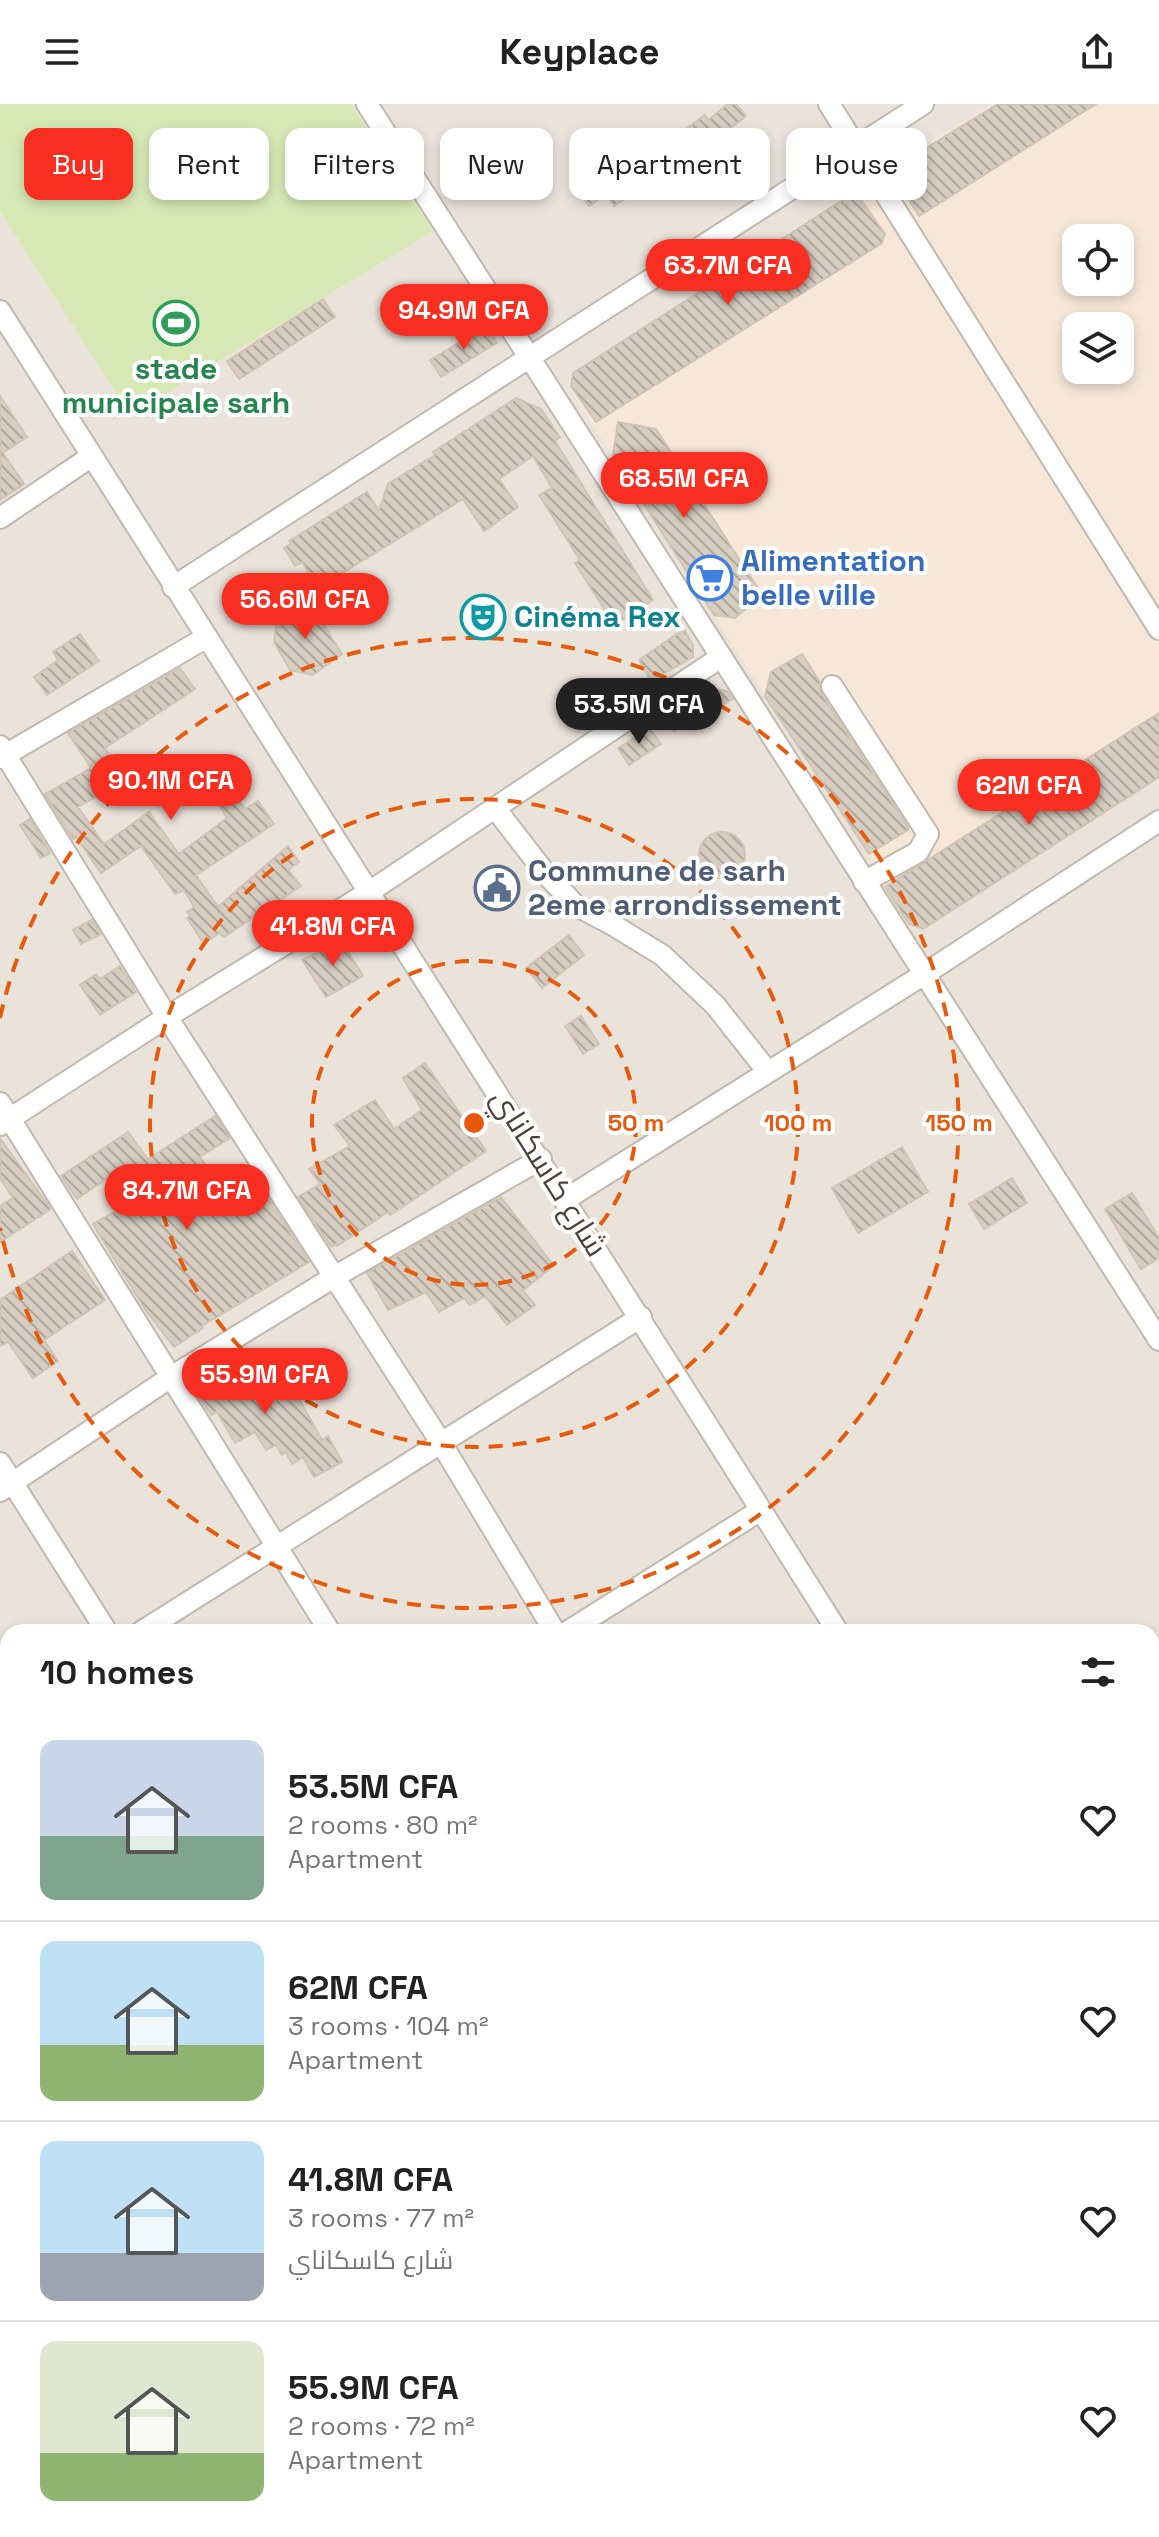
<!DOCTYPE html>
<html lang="en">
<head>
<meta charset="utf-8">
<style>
  :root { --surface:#fff; --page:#f6f6f6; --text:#222; --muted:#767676; --line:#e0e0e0; --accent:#f82f20 }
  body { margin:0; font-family:"Space Grotesk",Cairo,sans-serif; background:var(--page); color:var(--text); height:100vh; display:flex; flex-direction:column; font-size:30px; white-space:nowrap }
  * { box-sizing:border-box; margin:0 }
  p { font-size:26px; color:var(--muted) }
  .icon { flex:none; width:44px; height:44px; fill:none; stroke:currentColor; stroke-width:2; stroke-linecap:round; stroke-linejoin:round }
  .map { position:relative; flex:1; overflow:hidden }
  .sheet { position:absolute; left:0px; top:1520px; width:1160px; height:914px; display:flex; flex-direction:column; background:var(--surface); border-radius:24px 24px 0 0; box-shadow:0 4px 12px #0003 }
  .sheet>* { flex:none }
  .top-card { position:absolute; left:24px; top:24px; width:1112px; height:72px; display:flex; gap:16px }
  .controls { position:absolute; left:1062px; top:120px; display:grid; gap:16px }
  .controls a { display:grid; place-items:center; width:72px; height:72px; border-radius:16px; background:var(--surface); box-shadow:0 4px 12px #0003; font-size:40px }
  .price { position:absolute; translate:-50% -68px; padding:0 18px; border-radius:28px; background:var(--accent); color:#fff; font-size:26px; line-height:52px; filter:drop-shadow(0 2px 4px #0008) }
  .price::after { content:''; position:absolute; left:50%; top:48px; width:24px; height:18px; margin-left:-12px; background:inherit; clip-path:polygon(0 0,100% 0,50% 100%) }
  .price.on { background:#222; color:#fff }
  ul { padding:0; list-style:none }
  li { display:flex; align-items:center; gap:24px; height:200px; padding:0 40px }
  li+li { border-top:2px solid var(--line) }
  li span { display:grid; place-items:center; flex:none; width:224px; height:160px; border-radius:16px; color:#555 }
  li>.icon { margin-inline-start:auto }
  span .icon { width:96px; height:96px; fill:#fffc; stroke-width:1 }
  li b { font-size:34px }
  h2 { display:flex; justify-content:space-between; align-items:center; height:96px; padding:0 40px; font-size:34px }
  .pill { padding:0 28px; border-radius:16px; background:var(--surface); box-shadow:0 4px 12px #0003; font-size:28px; line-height:72px }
  .pill.on { background:var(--accent); color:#fff }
  header { display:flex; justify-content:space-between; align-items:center; height:104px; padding:0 40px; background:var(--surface); font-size:36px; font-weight:800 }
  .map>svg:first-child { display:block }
</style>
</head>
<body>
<header><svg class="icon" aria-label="menu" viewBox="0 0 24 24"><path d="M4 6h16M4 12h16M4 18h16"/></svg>Keyplace<svg class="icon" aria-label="share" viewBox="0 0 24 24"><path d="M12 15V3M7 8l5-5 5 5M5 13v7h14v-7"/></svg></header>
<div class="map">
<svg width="1159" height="2433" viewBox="0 0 1159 2433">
  <defs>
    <pattern id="building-back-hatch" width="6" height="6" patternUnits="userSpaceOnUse" patternTransform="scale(2)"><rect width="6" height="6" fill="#d7cdc1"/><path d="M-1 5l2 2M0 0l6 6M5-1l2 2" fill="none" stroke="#b0a89e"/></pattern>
  </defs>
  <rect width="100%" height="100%" fill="#f6f2ec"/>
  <path fill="#eae3da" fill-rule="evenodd" d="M0 0H1159V2433H0ZM1076 134H1120V178H1076ZM1076 222H1120V266H1076ZM8 1528H1152V2426H8Z"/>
  <path fill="#f6e7d8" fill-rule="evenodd" d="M992 0H1159V673L923 825 909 820 885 783 869 750 765 592 568 282 570 270 896 59ZM1076 134H1120V178H1076ZM1076 222H1120V266H1076Z"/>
  <path fill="#d6e9b5" d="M0 0H351L433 127 130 311 0 107Z"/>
  <path fill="url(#building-back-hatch)" stroke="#d2c4b4" stroke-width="2" d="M728 0H736L746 12 714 37 722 47 691 70 689 67 656 89 649 79 614 102 606 90 589 102 578 86 644 42 645 44 672 26 676 32 705 11 708 16Z
    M998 0H1096L919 112 896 75 898 61Z
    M847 93 861 96 885 130 882 139 596 318 571 282 573 269Z
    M323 195 335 213 239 275 227 257Z
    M487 222 497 239 441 273 430 256Z
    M0 292 27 333 3 349 24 380 0 396Z
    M516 294 541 305 560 333 555 337 653 496 614 521 575 459 580 456 539 391 552 384 533 352 499 375 518 403 484 427 463 395 318 484 302 458 295 462 284 444 291 440 289 437 367 388 379 407 388 380 435 351 433 348Z
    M618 318 656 325 757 483 755 497 735 514 714 511 613 351Z
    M308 496 342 550 313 571 290 566 274 538 277 516Z
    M685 527 693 541V553L651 577 639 556 677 530Z
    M80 530 99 557 47 591 34 573 58 556 53 548Z
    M802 550 820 578 821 589 908 723V726L869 750 765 592 771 568Z
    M180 564 195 585 105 644 117 664 103 673 110 685 78 703 104 740 149 708 179 750 227 714 216 696 231 686 245 705 258 697 274 720 196 771 218 803 288 742 299 758 288 766 301 782 224 833 219 829 204 840 187 814 190 812 187 808 194 803 184 786 175 790 141 742 101 769 76 733 73 735 45 690 91 664 68 629Z
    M709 584 727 587 733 595 674 627 664 608Z
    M1159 609V673L923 825 909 820 885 783Z
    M650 624 661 640 629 661 618 644Z
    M30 715 50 749 41 754 20 721Z
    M699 751a23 23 0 1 1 46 0a23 23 0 1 1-46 0Z
    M92 816 101 830 81 840 73 826Z
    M569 831 584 851 542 884 526 864Z
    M339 833 363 872 326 893 302 856 322 847Z
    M120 862 136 888 100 911 80 881 96 870 100 875Z
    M581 912 599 940 583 950 565 922Z
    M425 959 486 1047 390 1111 388 1108 337 1142 336 1140 331 1143 298 1093 320 1080 309 1065 350 1042 334 1021 375 996 394 1025 422 1006 403 974Z
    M215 1012 230 1034 200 1053 231 1098 259 1080 309 1158 202 1222 203 1224 174 1243 146 1207 93 1120 137 1095 119 1066 77 1095 61 1072 128 1028 148 1055Z
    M0 1034 51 1105 0 1138V1102L13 1094 0 1074Z
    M902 1043 928 1088 858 1129 832 1084Z
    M1012 1074 1027 1099 984 1125 969 1100Z
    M1132 1089 1159 1134V1154L1141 1165 1105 1105Z
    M501 1093 554 1162 523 1186 535 1201 507 1221 485 1192 470 1201 464 1194 439 1208 426 1188 388 1206 367 1169Z
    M72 1147 105 1196 44 1236 58 1257 33 1274 8 1238 0 1242V1196Z
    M249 1246 261 1264 250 1271 270 1300 294 1286 322 1336 328 1332 342 1358 314 1373 303 1353 292 1360 286 1348 282 1351 276 1341 266 1346 255 1328 235 1339 217 1308 211 1311 193 1284Z"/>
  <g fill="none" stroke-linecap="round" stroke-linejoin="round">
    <g stroke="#c1b9ae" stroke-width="24">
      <path id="minor" d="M367 0 1159 1236
        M829 0 1159 525
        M0 207C279 648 560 1087 838 1528
        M0 414 92 352
        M173 483 923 0
        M832 582 928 730 918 748 864 778
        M0 642 167 913 440 1337 555 1528
        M0 654 207 533
        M495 704 546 770 575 801 613 821 662 851 715 901 768 968
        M0 999 330 1528
        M0 1021 167 913 369 788 721 553
        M566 1095 923 871 1159 717
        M0 1359 107 1528
        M0 1387 171 1273 334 1173 541 1055
        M141 1528 641 1213
        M567 1528 761 1406
        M1152 1568 1159 1563
        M0 1617 8 1612
        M0 1669 8 1671
        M0 1747 8 1759
        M1152 1805 1159 1800
        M0 1887 8 1882
        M1152 2018 1159 2029
        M0 2106 8 2118
        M0 2149 8 2144
        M1152 2227 1159 2223
        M0 2405 8 2400
        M202 2426 206 2433
        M421 2426 426 2433
        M650 2426 654 2433
        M900 2426 904 2433
        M1124 2426 1129 2433
        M398 2433 409 2426
        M825 2433 836 2426"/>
    </g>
    <use href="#minor" stroke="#fff" stroke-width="20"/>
  </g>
  <g fill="none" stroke="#e8590c" stroke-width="4" stroke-dasharray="14 10">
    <circle cx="474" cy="1019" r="162"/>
    <circle cx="474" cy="1019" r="324"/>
    <path d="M0 914A485 485 0 1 1 0 1124"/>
  </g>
  <defs>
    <g id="stadium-ring" transform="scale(2.3)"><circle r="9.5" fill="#fff" stroke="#2e9e5b" stroke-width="1.5"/><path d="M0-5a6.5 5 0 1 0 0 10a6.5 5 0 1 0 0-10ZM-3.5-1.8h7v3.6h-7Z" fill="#2e9e5b"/></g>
    <g id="supermarket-ring" transform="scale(2.3)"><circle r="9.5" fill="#fff" stroke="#3f7fe0" stroke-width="1.5"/><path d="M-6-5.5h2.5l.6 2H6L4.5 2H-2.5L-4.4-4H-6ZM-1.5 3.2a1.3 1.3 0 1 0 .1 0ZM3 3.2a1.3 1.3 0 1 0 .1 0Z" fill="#3f7fe0"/></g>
    <g id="theatre-ring" transform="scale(2.3)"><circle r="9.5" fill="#fff" stroke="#0f9aa8" stroke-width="1.5"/><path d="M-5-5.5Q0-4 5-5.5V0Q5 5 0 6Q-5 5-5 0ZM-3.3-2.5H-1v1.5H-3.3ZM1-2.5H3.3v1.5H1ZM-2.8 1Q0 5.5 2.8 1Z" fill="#0f9aa8"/></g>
    <g id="civic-ring" transform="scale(2.3)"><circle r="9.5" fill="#fff" stroke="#5c6f8a" stroke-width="1.5"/><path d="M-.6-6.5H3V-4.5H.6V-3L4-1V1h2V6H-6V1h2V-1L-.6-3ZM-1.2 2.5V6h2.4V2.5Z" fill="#5c6f8a"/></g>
  </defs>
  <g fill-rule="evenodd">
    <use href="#stadium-ring" x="176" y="219"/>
    <use href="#supermarket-ring" x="710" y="474"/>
    <use href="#theatre-ring" x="483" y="513"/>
    <use href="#civic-ring" x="497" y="784"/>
  </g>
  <g text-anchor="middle" stroke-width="8" stroke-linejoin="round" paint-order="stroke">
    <g font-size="30" font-weight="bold" fill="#27864d" stroke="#fff">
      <text x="176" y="275">stade<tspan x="176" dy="34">municipale sarh</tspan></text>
    </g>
    <g font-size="30" font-weight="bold" fill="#366cbe" stroke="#fff" text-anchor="start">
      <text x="741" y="467">Alimentation<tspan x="741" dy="34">belle ville</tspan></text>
    </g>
    <g font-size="30" font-weight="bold" fill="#0d838f" stroke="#fff" text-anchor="start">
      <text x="514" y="523">Cinéma Rex</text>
    </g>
    <g font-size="30" font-weight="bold" fill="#4e5e75" stroke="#fff" text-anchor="start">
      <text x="528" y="777">Commune de sarh<tspan x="528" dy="34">2eme arrondissement</tspan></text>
    </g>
    <g font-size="30" fill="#4a4239" stroke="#fff">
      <text transform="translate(549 1069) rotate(58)" y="10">شارع كاسكاناي</text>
    </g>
  </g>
  <circle cx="474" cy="1019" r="12" fill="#e8590c" stroke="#fff" stroke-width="4"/>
  <g font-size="24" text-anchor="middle" font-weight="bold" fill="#e8590c" stroke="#fff" stroke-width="8" stroke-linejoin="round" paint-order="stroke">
    <text x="636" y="1027">50 m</text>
    <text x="798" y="1027">100 m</text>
    <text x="959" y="1027">150 m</text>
  </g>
</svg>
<div class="controls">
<a><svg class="icon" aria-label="locate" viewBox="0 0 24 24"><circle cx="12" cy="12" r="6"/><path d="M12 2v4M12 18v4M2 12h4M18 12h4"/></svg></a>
<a><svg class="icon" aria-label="layers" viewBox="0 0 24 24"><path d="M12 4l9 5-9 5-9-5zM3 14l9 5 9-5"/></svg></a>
</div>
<b class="price" style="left:728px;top:203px">63.7M CFA</b>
<b class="price" style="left:464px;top:248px">94.9M CFA</b>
<b class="price" style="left:684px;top:416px">68.5M CFA</b>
<b class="price" style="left:305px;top:537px">56.6M CFA</b>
<b class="price on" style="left:639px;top:642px">53.5M CFA</b>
<b class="price" style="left:171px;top:718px">90.1M CFA</b>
<b class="price" style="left:1029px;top:723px">62M CFA</b>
<b class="price" style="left:333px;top:864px">41.8M CFA</b>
<b class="price" style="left:187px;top:1128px">84.7M CFA</b>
<b class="price" style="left:265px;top:1312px">55.9M CFA</b>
<div class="top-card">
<a class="pill on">Buy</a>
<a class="pill">Rent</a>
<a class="pill">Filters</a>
<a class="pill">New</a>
<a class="pill">Apartment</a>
<a class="pill">House</a>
</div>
<section class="sheet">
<h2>10 homes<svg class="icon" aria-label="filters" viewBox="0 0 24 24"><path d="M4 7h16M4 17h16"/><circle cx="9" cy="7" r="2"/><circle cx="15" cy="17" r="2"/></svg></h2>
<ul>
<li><span style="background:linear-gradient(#c9d6e8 60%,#7fa58c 0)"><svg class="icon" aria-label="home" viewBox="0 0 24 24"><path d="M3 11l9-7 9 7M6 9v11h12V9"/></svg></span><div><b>53.5M CFA</b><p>2 rooms · 80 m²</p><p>Apartment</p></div><svg class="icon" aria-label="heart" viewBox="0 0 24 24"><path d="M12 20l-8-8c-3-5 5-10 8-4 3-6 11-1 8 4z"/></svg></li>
<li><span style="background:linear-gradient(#bfe0f5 65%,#8fb573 0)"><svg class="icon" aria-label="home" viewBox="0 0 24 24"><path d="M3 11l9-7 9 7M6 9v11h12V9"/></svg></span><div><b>62M CFA</b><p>3 rooms · 104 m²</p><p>Apartment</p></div><svg class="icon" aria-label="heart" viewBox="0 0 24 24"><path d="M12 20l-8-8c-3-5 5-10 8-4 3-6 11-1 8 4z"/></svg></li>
<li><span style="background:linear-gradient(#bfe0f5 70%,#9aa5b1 0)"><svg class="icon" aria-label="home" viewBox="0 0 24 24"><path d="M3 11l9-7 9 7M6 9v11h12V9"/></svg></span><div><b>41.8M CFA</b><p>3 rooms · 77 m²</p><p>شارع كاسكاناي</p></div><svg class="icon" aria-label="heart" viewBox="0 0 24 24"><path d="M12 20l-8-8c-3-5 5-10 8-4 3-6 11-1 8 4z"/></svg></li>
<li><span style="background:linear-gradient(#dfe7d0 70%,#8fb573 0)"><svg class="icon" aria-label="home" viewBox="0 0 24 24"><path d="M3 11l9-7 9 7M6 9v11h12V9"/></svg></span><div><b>55.9M CFA</b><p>2 rooms · 72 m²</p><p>Apartment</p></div><svg class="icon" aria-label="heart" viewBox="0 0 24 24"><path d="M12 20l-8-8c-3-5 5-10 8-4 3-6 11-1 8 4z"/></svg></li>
</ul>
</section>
</div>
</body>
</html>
